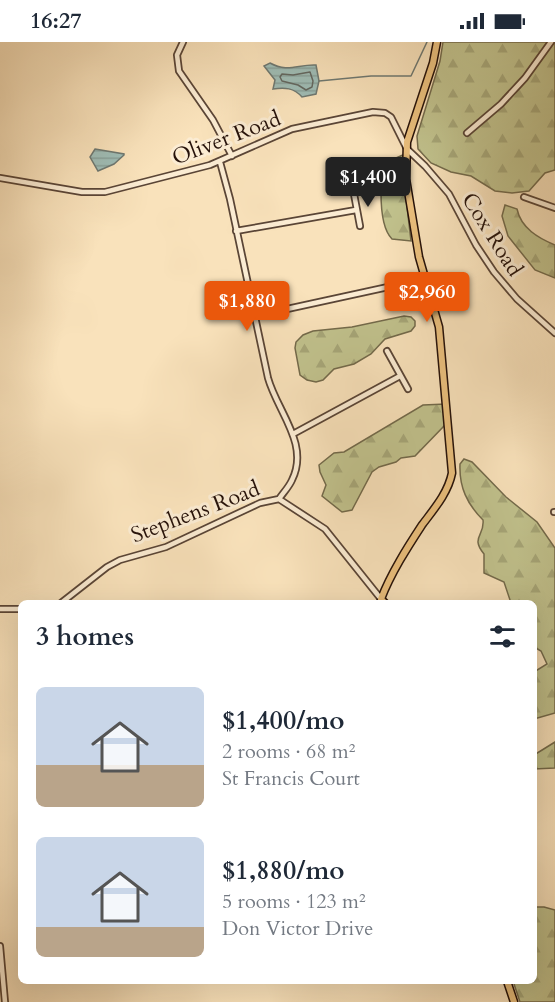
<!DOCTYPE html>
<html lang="en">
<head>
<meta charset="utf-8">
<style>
  :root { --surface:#fff; --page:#f2f2f3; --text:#1f2937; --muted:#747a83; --accent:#ea580c }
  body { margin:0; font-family:Cardo,serif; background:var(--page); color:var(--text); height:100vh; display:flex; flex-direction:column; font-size:22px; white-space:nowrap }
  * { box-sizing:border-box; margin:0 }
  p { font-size:20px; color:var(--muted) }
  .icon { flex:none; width:33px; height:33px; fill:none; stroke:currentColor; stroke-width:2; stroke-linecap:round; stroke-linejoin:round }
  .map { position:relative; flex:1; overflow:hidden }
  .details { position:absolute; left:18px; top:558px; width:519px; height:384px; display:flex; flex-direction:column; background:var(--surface); border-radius:9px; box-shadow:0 6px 24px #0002 }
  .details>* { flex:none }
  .price { position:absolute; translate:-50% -51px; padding:0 14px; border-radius:6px; background:var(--accent); color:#fff; font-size:20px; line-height:39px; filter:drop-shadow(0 2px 3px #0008) }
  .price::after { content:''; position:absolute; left:50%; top:36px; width:18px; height:14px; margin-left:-9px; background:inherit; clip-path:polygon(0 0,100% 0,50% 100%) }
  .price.current { background:#222; color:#fff }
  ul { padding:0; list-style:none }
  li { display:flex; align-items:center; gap:18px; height:150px; padding:0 18px }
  li span { display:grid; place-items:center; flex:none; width:168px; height:120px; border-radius:9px; color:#555 }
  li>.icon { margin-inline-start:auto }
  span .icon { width:72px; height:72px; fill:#fffc; stroke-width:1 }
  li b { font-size:26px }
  h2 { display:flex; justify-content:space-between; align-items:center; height:72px; padding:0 18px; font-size:26px }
  .status { display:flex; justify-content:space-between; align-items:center; height:42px; padding:0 30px; background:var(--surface); direction:ltr }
  .status svg { height:16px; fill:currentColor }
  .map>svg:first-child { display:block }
</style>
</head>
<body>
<div class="status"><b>16:27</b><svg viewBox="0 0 49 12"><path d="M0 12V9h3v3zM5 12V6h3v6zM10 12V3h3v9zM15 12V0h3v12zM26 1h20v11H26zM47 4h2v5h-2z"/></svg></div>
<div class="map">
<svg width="555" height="960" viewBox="0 0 555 960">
  <defs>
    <pattern id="forest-firs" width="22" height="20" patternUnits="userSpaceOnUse" patternTransform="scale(1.5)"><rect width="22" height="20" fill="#c1c28d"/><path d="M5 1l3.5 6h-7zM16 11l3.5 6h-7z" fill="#a6a678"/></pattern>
    <pattern id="water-rules" width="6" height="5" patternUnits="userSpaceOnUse" patternTransform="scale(1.5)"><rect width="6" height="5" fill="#9fbdb6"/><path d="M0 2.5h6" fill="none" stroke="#89a19b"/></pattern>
  </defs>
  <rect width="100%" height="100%" fill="#f9e2bb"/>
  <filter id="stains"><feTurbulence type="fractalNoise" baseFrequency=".00333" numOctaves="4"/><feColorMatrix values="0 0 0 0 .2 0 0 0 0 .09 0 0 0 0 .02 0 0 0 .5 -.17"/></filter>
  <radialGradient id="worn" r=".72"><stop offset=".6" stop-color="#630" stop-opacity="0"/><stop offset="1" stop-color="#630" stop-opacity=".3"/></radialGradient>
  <path fill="url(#forest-firs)" stroke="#736a4b" stroke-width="1.5" d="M443 0H555V128L545 131 529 149 512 151 495 149 471 134 451 130 431 121 418 107 417 94 440 19Z
    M403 113V131L411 199 392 197C382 187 381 165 381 151 382 140 389 130 389 119Z
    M505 163 517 167C521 186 538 196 555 203V236L535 228 508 194 502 174Z
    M404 274 411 275 415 279V284L411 289 385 297 371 312 354 322 334 327 323 338 316 340 307 338 300 333 295 306 296 300 303 293 313 289 352 285Z
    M446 362 448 377 444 384 415 414 401 416 396 420 379 425 372 430 352 468 342 470 322 454 326 443 320 430 319 423 334 411 344 410 423 363Z
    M464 417 472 420 506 455 537 480 555 506V671L534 677V630L547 622 541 609 534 605V561H511L504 540 484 531V512C470 495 485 494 483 478 467 462 459 445 460 422Z
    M555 700V726L534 727V713Z
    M534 865H544L555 868V960H520L513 939H534Z"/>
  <path fill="url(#water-rules)" stroke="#6e7871" stroke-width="1.5" d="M270 21C288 31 298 22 316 23L319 39 316 52 302 55C294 46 285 45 273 47L275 38 264 24Z
    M95 107 124 112V113L114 122 98 129 90 115Z"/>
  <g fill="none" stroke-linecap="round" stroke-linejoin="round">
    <path stroke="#626760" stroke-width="1.5" d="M310 30 313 39 312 45 306 48 298 43 282 39 280 35 282 32 293 33Z"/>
    <path stroke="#6e7871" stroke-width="1.5" d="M319 39 371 34H411L427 0"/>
    <g stroke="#5a4536" stroke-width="8">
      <path id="minor" d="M183 0 177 13 179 29 213 78 232 114
        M467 91 501 62 525 36 551 0
        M220 120 230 157 268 336C277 369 310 402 292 438 289 445 283 451 279 457
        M0 136 82 150H105L210 123 292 87 373 70 385 71 391 75 407 107 425 124 449 152 476 203 494 230 517 257 555 291
        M354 152 360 184
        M524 155 555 166
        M236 189 356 168
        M255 274 388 245
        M387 309 408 347
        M293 392 400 334
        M554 470H555
        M61 561 107 525 120 518 166 505 260 461 279 457 325 487 381 557
        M0 567H21
        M0 904 5 960"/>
    </g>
    <g stroke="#251109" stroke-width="9">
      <path id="major" d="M385 561 381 557C391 531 407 506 422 483 434 467 448 451 452 431L439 285 419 215 406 137 407 100 433 21 437 0
        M507 939 514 960"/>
    </g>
    <use href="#minor" stroke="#fbecd3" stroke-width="4.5"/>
    <use href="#major" stroke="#ecc17e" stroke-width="6"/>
  </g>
  <g text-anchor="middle" stroke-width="6" stroke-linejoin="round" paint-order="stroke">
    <g font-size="22" fill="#251109" stroke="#fbecd3">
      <text transform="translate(226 95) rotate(-21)" y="8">Oliver Road</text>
      <text transform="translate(493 192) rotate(58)" y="8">Cox Road</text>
      <text transform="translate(195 469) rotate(-21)" y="8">Stephens Road</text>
    </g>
  </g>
  <rect width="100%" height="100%" filter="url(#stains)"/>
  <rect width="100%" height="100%" fill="url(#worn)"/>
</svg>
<b class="price current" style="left:368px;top:166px">$1,400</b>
<b class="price" style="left:427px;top:281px">$2,960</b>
<b class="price" style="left:247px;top:290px">$1,880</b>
<section class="details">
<h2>3 homes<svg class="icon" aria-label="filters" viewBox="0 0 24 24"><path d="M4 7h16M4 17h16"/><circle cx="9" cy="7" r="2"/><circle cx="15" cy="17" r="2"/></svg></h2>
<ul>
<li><span style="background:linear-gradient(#c9d6e8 65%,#b9a48a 0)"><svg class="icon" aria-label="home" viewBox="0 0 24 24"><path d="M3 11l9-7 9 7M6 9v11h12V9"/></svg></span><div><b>$1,400/mo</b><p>2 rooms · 68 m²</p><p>St Francis Court</p></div></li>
<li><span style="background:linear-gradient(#c9d6e8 75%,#b9a48a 0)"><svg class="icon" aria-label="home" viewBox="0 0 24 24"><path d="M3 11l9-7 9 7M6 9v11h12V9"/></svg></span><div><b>$1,880/mo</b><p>5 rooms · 123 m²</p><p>Don Victor Drive</p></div></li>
</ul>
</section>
</div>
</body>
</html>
